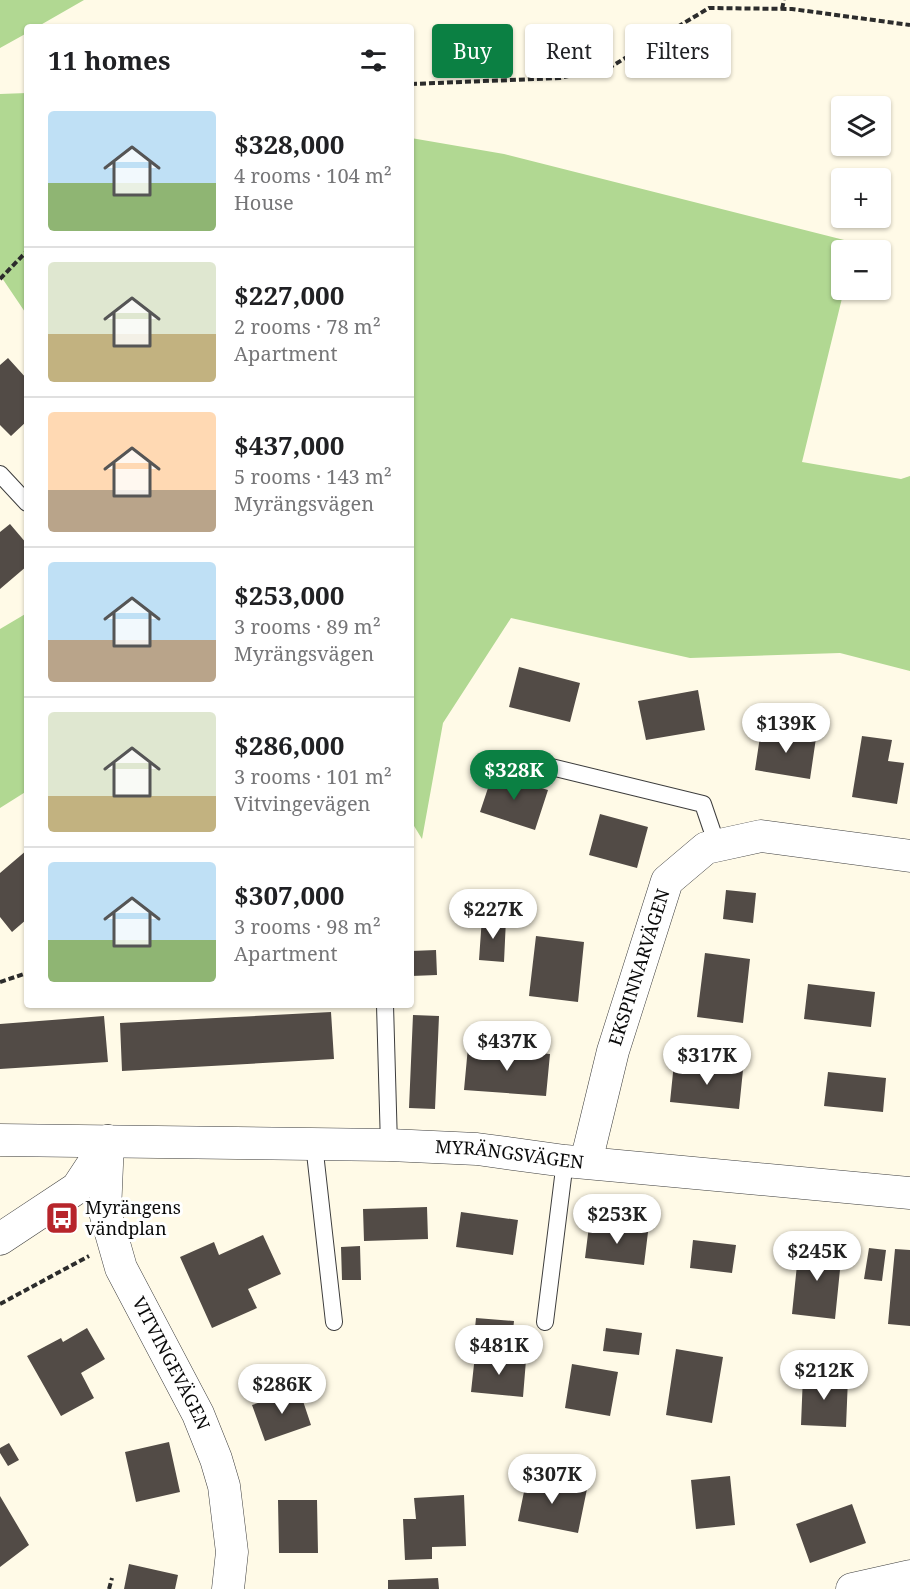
<!DOCTYPE html>
<html lang="en">
<head>
<meta charset="utf-8">
<style>
  :root { --surface:#fff; --page:#f2f2f2; --text:#202124; --muted:#757577; --line:#e0e0e0; --accent:#0b8043 }
  body { margin:0; font-family:"Noto Serif",serif; background:var(--page); color:var(--text); height:100vh; display:flex; flex-direction:column; font-size:22px; white-space:nowrap }
  * { box-sizing:border-box; margin:0 }
  p { font-size:20px; color:var(--muted) }
  .icon { flex:none; width:33px; height:33px; fill:none; stroke:currentColor; stroke-width:2; stroke-linecap:round; stroke-linejoin:round }
  .map { position:relative; flex:1; overflow:hidden }
  .side { position:absolute; left:24px; top:24px; width:390px; height:984px; display:flex; flex-direction:column; background:var(--surface); border-radius:6px; box-shadow:0 2px 4px #0004 }
  .side>* { flex:none }
  .hud { position:absolute; left:432px; top:24px; width:387px; height:54px; display:flex; gap:12px }
  .fabs { position:absolute; left:831px; top:96px; display:grid; gap:12px }
  .fabs a { display:grid; place-items:center; width:60px; height:60px; border-radius:6px; background:var(--surface); box-shadow:0 2px 4px #0004; font-size:30px }
  .price { position:absolute; translate:-50% -51px; padding:0 14px; border-radius:21px; background:#fff; color:#222; font-size:20px; line-height:39px; filter:drop-shadow(0 2px 3px #0008) }
  .price::after { content:''; position:absolute; left:50%; top:36px; width:18px; height:14px; margin-left:-9px; background:inherit; clip-path:polygon(0 0,100% 0,50% 100%) }
  .price.on { background:var(--accent); color:#fff }
  ul { padding:0; list-style:none }
  li { display:flex; align-items:center; gap:18px; height:150px; padding:0 24px }
  li+li { border-top:2px solid var(--line) }
  li span { display:grid; place-items:center; flex:none; width:168px; height:120px; border-radius:6px; color:#555 }
  li>.icon { margin-inline-start:auto }
  span .icon { width:72px; height:72px; fill:#fffc; stroke-width:1 }
  li b { font-size:26px }
  h2 { display:flex; justify-content:space-between; align-items:center; height:72px; padding:0 24px; font-size:26px }
  .chip { padding:0 21px; border-radius:6px; background:var(--surface); box-shadow:0 2px 4px #0004; font-size:21px; line-height:54px }
  .chip.on { background:var(--accent); color:#fff }
  .map>svg:first-child { display:block }
</style>
</head>
<body>
<div class="map">
<svg width="910" height="1589" viewBox="0 0 910 1589">
  <rect width="100%" height="100%" fill="#fffae7"/>
  <path fill="#b1d892" d="M0 0H84L37 27H27V33L0 48Z
    M27 93V315L0 275V94Z
    M411 138 504 154 856 243 854 250H842V290H844L802 462 901 479 910 476V671L840 653 690 658 511 618 443 723 422 839 411 821Z
    M27 613V791L0 808V629Z"/>
  <path fill="#524b46" d="M8 358 27 379V421L11 436 0 425V365Z
    M10 524 27 544V566L0 589V532Z
    M519 667 580 683 570 722 509 707Z
    M698 690 705 730 646 740 638 701Z
    M761 730 816 738 810 779 755 770Z
    M862 736 892 740 888 761 904 763 897 804 852 797Z
    M493 773 548 790 535 830 480 812Z
    M600 814 648 827 637 868 589 855Z
    M27 850V919L12 932 0 917V873Z
    M726 890 756 893 753 923 723 919Z
    M482 917 506 919 504 962 479 960Z
    M536 936 584 942 578 1002 529 996Z
    M436 950 437 975 411 976V951Z
    M705 953 750 959 743 1023 697 1017Z
    M808 984 875 992 871 1027 804 1019Z
    M331 1012 334 1059 122 1071 120 1023Z
    M413 1015 439 1016 435 1109 409 1108Z
    M104 1016 108 1062 0 1069V1024Z
    M468 1047 550 1054 546 1096 464 1090Z
    M674 1063 743 1070 739 1109 670 1102Z
    M828 1072 886 1078 883 1112 824 1106Z
    M427 1207 428 1239 364 1241 363 1209Z
    M461 1212 518 1220 513 1255 456 1247Z
    M589 1226 648 1232 644 1265 585 1258Z
    M263 1235 281 1274 248 1289 257 1308 212 1328 180 1257 214 1242 219 1255Z
    M693 1240 736 1245 732 1273 690 1268Z
    M799 1245 842 1250 835 1319 792 1314Z
    M360 1246 361 1280H342L341 1247Z
    M869 1248 886 1250 882 1281 864 1279Z
    M895 1249 910 1250V1326L888 1324Z
    M476 1318 514 1321 512 1341 474 1338Z
    M87 1328 105 1359 81 1373 94 1398 61 1416 27 1356 61 1338 63 1342Z
    M606 1328 642 1333 639 1355 603 1351Z
    M676 1349 723 1357 712 1423 666 1415Z
    M475 1355 526 1360 523 1397 471 1392Z
    M572 1364 618 1372 610 1416 565 1408Z
    M803 1375 848 1378 846 1427 801 1425Z
    M299 1389 311 1425 265 1441 252 1405Z
    M169 1442 180 1492 136 1502 125 1452Z
    M9 1443 19 1460 8 1466 0 1453V1448Z
    M730 1476 735 1525 696 1529 691 1480Z
    M527 1477 587 1489 578 1533 518 1521Z
    M464 1495 466 1546 432 1547V1559L405 1560 403 1519H416L414 1498Z
    M0 1496 29 1545 0 1567Z
    M278 1500H317L318 1553H279Z
    M852 1504 866 1543 810 1563 796 1524Z
    M129 1564 178 1575 175 1589H124Z
    M438 1578 439 1589H388V1580Z"/>
  <g fill="none" stroke-linecap="round" stroke-linejoin="round">
    <g stroke="#3d3d3d" stroke-width="18">
      <path id="service" d="M0 474 27 503
        M543 765 703 804 717 845
        M385 1005 389 1145
        M314 1144 334 1322
        M545 1322 565 1161"/>
    </g>
    <g stroke="#3d3d3d" stroke-width="33">
      <g id="minor">
        <path id="s1" d="M0 1140 389 1145 477 1149 565 1161 910 1193"/>
        <path id="s2" d="M108 1141 105 1212 121 1268 198 1414 216 1459 224 1486 232 1552 228 1589"/>
        <path id="s3" d="M586 1162 613 1051 667 881 706 848 761 836 910 856"/>
        <path d="M0 1239 77 1188 108 1141"/>
        <path d="M852 1589 910 1576"/>
      </g>
    </g>
    <path stroke="#2c2c2c" stroke-width="4" stroke-dasharray="6 3" stroke-linecap="butt" d="M782 9 784 0
      M411 84 560 78 612 66 709 8 792 9 910 25
      M0 279 27 251
      M0 982 27 973
      M0 1304 89 1256
      M109 1589 112 1578"/>
    <use href="#service" stroke="#fff" stroke-width="16"/>
    <use href="#minor" stroke="#fff" stroke-width="32"/>
  </g>
  <defs>
    <g id="bus-square" transform="scale(1.725)"><rect x="-9" y="-9" width="18" height="18" rx="4" fill="#b7252b" stroke="#fff"/><path d="M-5-6H5V4H4V6H2V4H-2V6H-4V4H-5ZM-3.5-4V0h7V-4ZM-3.5 1.2v1.5H-2V1.2ZM2 1.2v1.5H3.5V1.2Z" fill="#fff"/></g>
  </defs>
  <g fill-rule="evenodd">
    <use href="#bus-square" x="62" y="1218"/>
  </g>
  <g text-anchor="middle" stroke-width="6" stroke-linejoin="round" paint-order="stroke">
    <g font-size="18" fill="#0a0a0a" stroke="#fff">
      <text dy="6" stroke="none"><textPath href="#s3" startOffset="202">EKSPINNARVÄGEN</textPath></text>
      <text dy="6" stroke="none"><textPath href="#s1" startOffset="510">MYRÄNGSVÄGEN</textPath></text>
      <text dy="6" stroke="none"><textPath href="#s2" startOffset="237">VITVINGEVÄGEN</textPath></text>
    </g>
    <g font-size="18" fill="#0a0a0a" stroke="#fff" text-anchor="start">
      <text x="85" y="1214">Myrängens<tspan x="85" dy="21">vändplan</tspan></text>
    </g>
  </g>
</svg>
<div class="fabs">
<a><svg class="icon" aria-label="layers" viewBox="0 0 24 24"><path d="M12 4l9 5-9 5-9-5zM3 14l9 5 9-5"/></svg></a>
<a>+</a>
<a>−</a>
</div>
<b class="price" style="left:786px;top:754px">$139K</b>
<b class="price on" style="left:514px;top:801px">$328K</b>
<b class="price" style="left:493px;top:940px">$227K</b>
<b class="price" style="left:507px;top:1072px">$437K</b>
<b class="price" style="left:707px;top:1086px">$317K</b>
<b class="price" style="left:617px;top:1245px">$253K</b>
<b class="price" style="left:817px;top:1282px">$245K</b>
<b class="price" style="left:499px;top:1376px">$481K</b>
<b class="price" style="left:824px;top:1401px">$212K</b>
<b class="price" style="left:282px;top:1415px">$286K</b>
<b class="price" style="left:552px;top:1505px">$307K</b>
<div class="hud">
<a class="chip on">Buy</a>
<a class="chip">Rent</a>
<a class="chip">Filters</a>
</div>
<section class="side">
<h2>11 homes<svg class="icon" aria-label="filters" viewBox="0 0 24 24"><path d="M4 7h16M4 17h16"/><circle cx="9" cy="7" r="2"/><circle cx="15" cy="17" r="2"/></svg></h2>
<ul>
<li><span style="background:linear-gradient(#bfe0f5 60%,#8fb573 0)"><svg class="icon" aria-label="home" viewBox="0 0 24 24"><path d="M3 11l9-7 9 7M6 9v11h12V9"/></svg></span><div><b>$328,000</b><p>4 rooms · 104 m²</p><p>House</p></div></li>
<li><span style="background:linear-gradient(#dfe7d0 60%,#c2b280 0)"><svg class="icon" aria-label="home" viewBox="0 0 24 24"><path d="M3 11l9-7 9 7M6 9v11h12V9"/></svg></span><div><b>$227,000</b><p>2 rooms · 78 m²</p><p>Apartment</p></div></li>
<li><span style="background:linear-gradient(#ffd9b3 65%,#b9a48a 0)"><svg class="icon" aria-label="home" viewBox="0 0 24 24"><path d="M3 11l9-7 9 7M6 9v11h12V9"/></svg></span><div><b>$437,000</b><p>5 rooms · 143 m²</p><p>Myrängsvägen</p></div></li>
<li><span style="background:linear-gradient(#bfe0f5 65%,#b9a48a 0)"><svg class="icon" aria-label="home" viewBox="0 0 24 24"><path d="M3 11l9-7 9 7M6 9v11h12V9"/></svg></span><div><b>$253,000</b><p>3 rooms · 89 m²</p><p>Myrängsvägen</p></div></li>
<li><span style="background:linear-gradient(#dfe7d0 70%,#c2b280 0)"><svg class="icon" aria-label="home" viewBox="0 0 24 24"><path d="M3 11l9-7 9 7M6 9v11h12V9"/></svg></span><div><b>$286,000</b><p>3 rooms · 101 m²</p><p>Vitvingevägen</p></div></li>
<li><span style="background:linear-gradient(#bfe0f5 65%,#8fb573 0)"><svg class="icon" aria-label="home" viewBox="0 0 24 24"><path d="M3 11l9-7 9 7M6 9v11h12V9"/></svg></span><div><b>$307,000</b><p>3 rooms · 98 m²</p><p>Apartment</p></div></li>
</ul>
</section>
</div>
</body>
</html>
